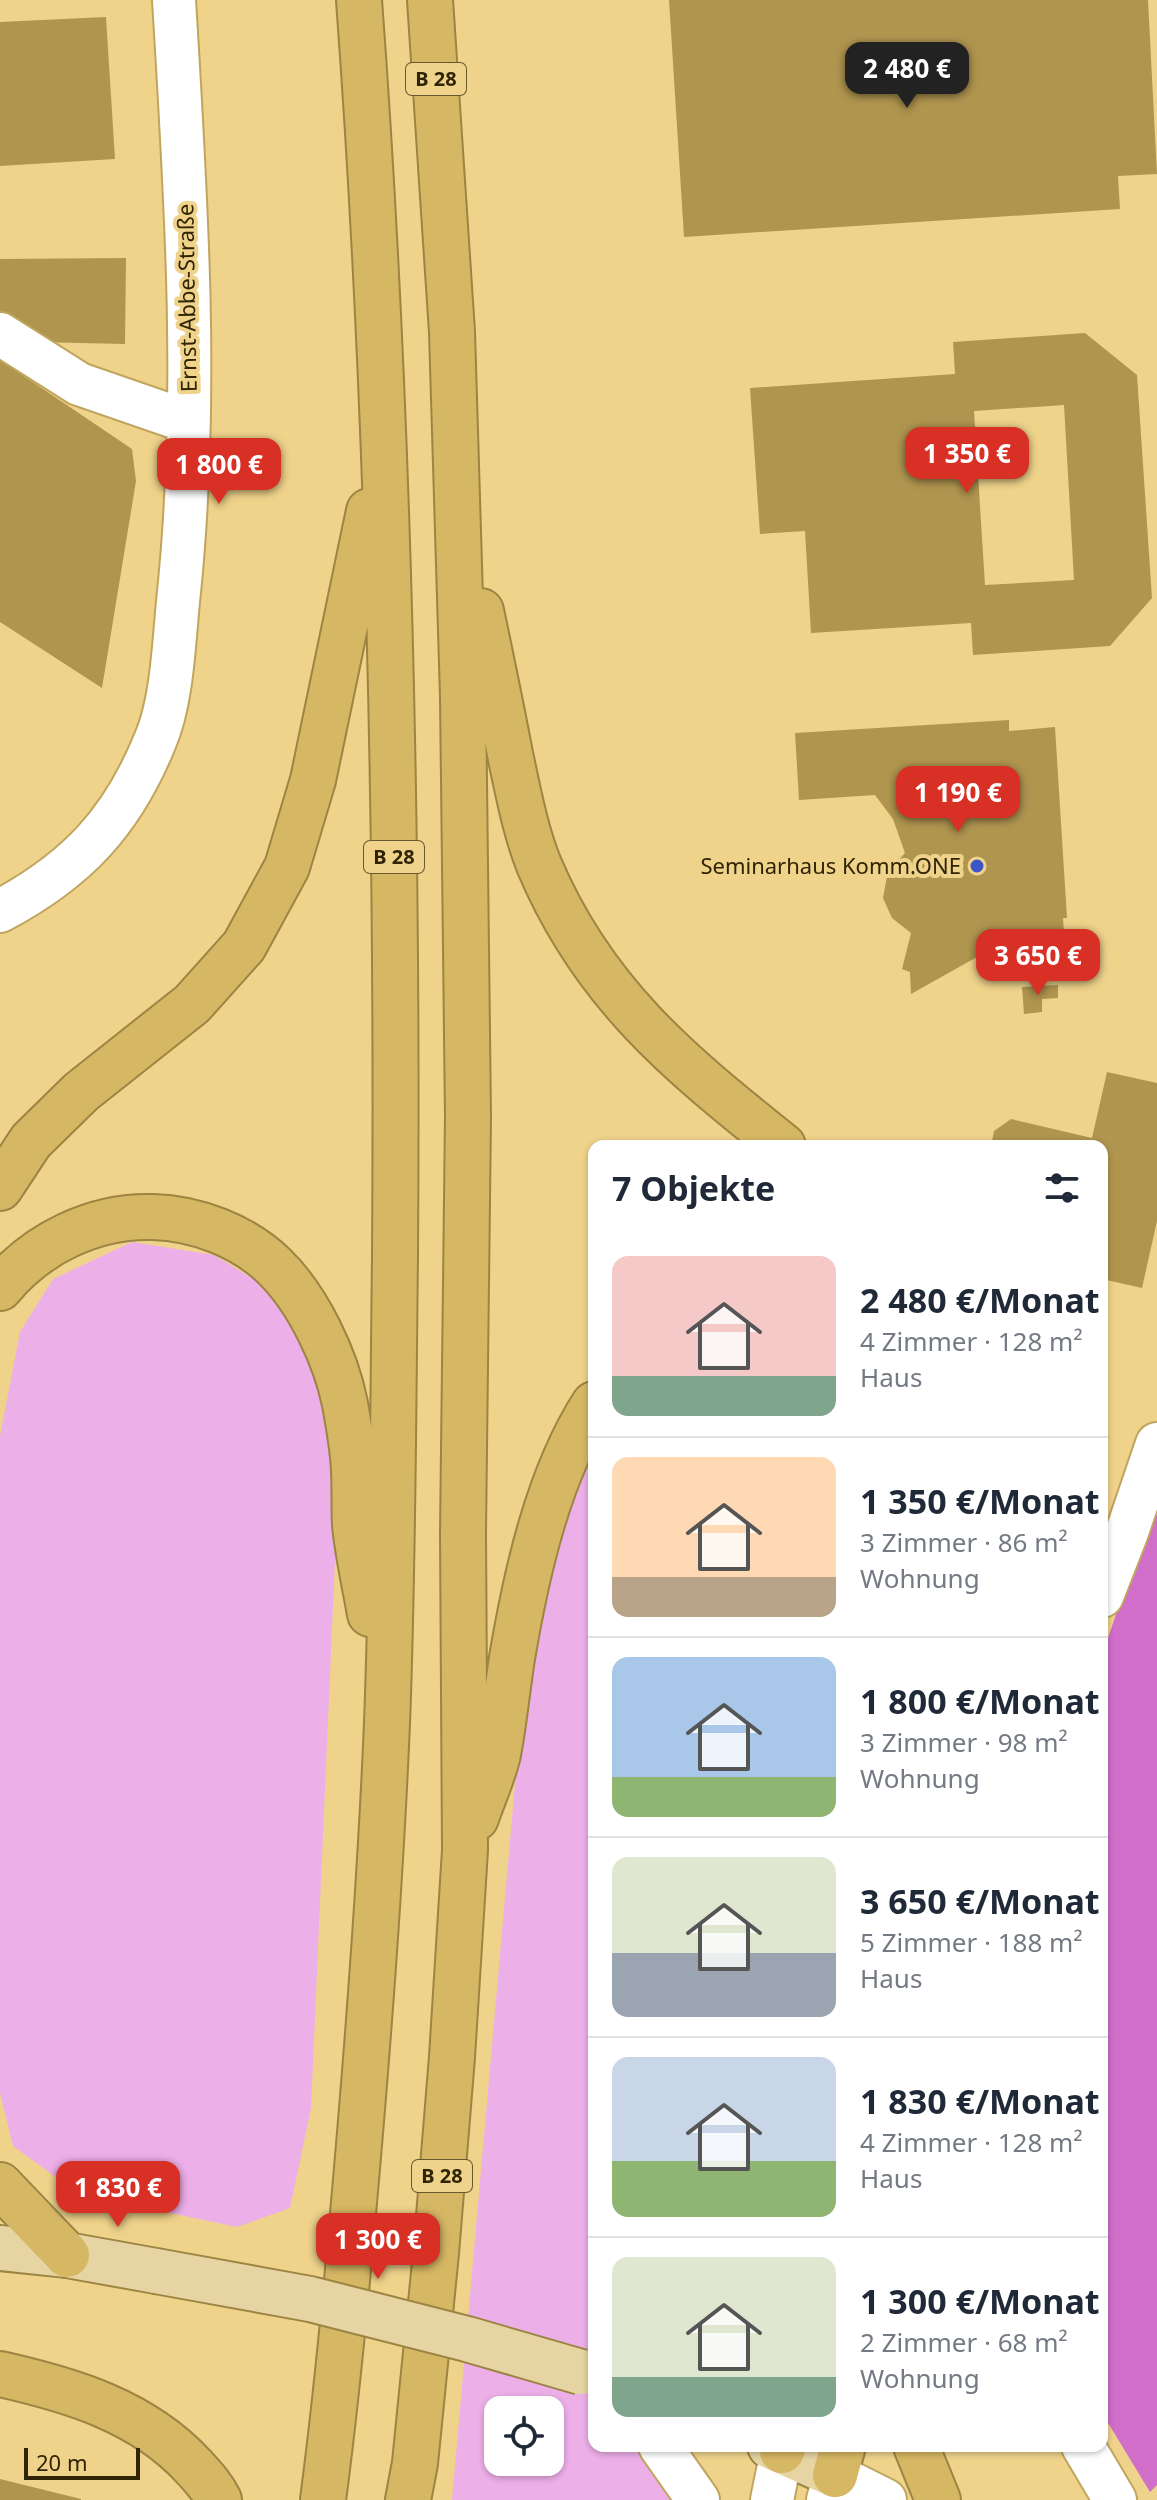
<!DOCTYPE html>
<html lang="de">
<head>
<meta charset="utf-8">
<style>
  :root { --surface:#fff; --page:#f6f6f7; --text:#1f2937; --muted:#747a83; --line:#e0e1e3; --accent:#d93025 }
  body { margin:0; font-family:"Noto Sans",sans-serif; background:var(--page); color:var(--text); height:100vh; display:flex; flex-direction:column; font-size:30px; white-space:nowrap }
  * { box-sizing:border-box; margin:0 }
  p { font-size:26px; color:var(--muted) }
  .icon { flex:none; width:44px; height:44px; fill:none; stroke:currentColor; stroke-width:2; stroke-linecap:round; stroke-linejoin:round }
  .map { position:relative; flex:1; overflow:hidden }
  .details { position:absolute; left:588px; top:1140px; width:520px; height:1312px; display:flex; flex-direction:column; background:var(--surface); border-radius:16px; box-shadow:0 2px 6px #0004 }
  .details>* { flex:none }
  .fabs { position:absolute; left:484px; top:2396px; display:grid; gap:16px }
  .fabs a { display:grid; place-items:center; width:80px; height:80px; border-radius:16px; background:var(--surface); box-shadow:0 2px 6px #0004; font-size:40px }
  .scale { position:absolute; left:24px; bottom:20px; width:116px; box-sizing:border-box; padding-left:8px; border:4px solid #2f2406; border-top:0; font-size:22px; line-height:28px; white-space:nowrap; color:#2f2406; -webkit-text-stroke:6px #efd38b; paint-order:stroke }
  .price { position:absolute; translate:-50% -68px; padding:0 18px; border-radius:16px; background:var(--accent); color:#fff; font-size:26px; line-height:52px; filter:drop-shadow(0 2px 4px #0008) }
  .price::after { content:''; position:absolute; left:50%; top:48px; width:24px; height:18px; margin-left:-12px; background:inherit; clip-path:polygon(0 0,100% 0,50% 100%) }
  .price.on { background:#222; color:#fff }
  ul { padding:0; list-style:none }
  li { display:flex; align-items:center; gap:24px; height:200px; padding:0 24px }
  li+li { border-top:2px solid var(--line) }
  li span { display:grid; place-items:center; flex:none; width:224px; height:160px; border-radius:16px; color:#555 }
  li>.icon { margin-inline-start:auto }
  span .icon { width:96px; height:96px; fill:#fffc; stroke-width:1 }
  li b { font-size:34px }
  h2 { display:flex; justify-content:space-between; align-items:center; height:96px; padding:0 24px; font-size:34px }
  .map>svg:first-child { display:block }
</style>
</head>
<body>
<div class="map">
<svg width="1157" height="2500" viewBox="0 0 1157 2500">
  <rect width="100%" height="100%" fill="#efd38b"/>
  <path fill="#edafe8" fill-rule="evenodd" d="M132 1242 214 1255 270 1289 327 1377 338 1492 311 2108 290 2208 237 2227 79 2194 13 2146 0 2093V1436L20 1332 53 1279Z
    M594 1404V2446H660L698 2500H452L536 1545ZM498 2410H550V2462H498Z"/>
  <path fill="#d06eca" d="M1157 1493V2485L1150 2492 1102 2413V1656Z"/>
  <path fill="#b0954f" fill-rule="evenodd" d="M669 0H1148L1157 174 1118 176 1120 209 684 237Z
    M106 17 115 159 0 166V22Z
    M126 258 125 344 36 342 0 317V259Z
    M1085 333 1137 375 1152 598 1110 646 973 655 971 623 811 633 805 531 760 534 750 388 955 374 953 342ZM1064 405 1074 580 985 585 974 411Z
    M0 360 132 449 136 481 102 688 0 622Z
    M1009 720V731L1055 727 1067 918H1063L1066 963H1021V960L993 948 911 994 910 972 902 969 911 933 892 918 883 898 888 871 905 853 893 819 875 795 799 800 795 733Z
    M1058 985V998L1042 999V1012L1024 1014 1022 987Z
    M1107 1072 1157 1083V1221L1142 1288 1102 1279V1146H991L994 1131 1011 1119 1092 1138Z
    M0 2479 81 2499V2500H0Z"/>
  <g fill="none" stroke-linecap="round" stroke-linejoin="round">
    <g stroke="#c0a55e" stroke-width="46">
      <path id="minor" d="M0 334 79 384 189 422
        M0 911C77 870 122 822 155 741 173 700 174 637 179 592 199 395 186 197 174 0
        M1102 1596 1127 1532 1157 1444
        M660 2446 698 2500
        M1083 2446 1115 2500
        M772 2500 782 2451
        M828 2500 835 2475 885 2500"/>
    </g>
    <g stroke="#9c8443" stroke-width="48">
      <path id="major" d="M0 2248 67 2255 156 2271
        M770 2446 835 2475"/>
    </g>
    <g stroke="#9c8443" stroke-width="48">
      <path id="highway" d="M481 611C491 659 501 706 510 754 518 791 525 830 539 865 593 993 678 1062 783 1146
        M0 1188 31 1141 81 1092 192 1004 244 946 287 867 313 780 369 511
        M0 1288C37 1243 95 1215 153 1217 196 1218 243 1236 274 1266 308 1299 336 1358 345 1404 349 1426 353 1449 354 1470 355 1488 354 1507 355 1525 358 1555 365 1585 370 1614
        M476 1818C483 1797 493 1776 498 1754 504 1723 507 1690 512 1658 526 1575 548 1475 594 1404
        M0 2185 67 2255
        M0 2374C71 2390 142 2411 193 2466 203 2477 212 2486 219 2500
        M916 2446 938 2500
        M782 2451 784 2446
        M835 2475 843 2446
        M323 2500C335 2409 344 2317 352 2225 367 2058 380 1890 387 1723 393 1568 393 1412 395 1257 398 838 390 419 359 0
        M408 2500 415 2463 436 2253 452 2057 465 1850 463 1533 468 1117 463 697 452 332 430 0"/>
    </g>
    <use href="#minor" stroke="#fff" stroke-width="42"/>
    <use href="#major" stroke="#e6d4a2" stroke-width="44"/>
    <use href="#highway" stroke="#d6b764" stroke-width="44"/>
    <g stroke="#9c8443" stroke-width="48" stroke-linecap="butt">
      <path id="major-bridge" d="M156 2271 310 2299 467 2339 581 2372"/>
    </g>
    <use href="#major-bridge" stroke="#e6d4a2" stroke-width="44"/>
  </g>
  <circle fill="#3c55c7" stroke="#efd38b" stroke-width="3" cx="977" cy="866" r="8"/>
  <g text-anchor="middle" stroke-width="8" stroke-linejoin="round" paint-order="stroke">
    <g fill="#efd38b" stroke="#69582e" stroke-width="2">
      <rect x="406" y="63" width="60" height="32" rx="6"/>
      <rect x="364" y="841" width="60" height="32" rx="6"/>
      <rect x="412" y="2160" width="60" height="32" rx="6"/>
    </g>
    <g font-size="20" font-weight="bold" fill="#2f2406">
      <text x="436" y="86">B 28</text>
      <text x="394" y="864">B 28</text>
      <text x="442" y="2183">B 28</text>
    </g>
    <g font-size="22" fill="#2f2406" stroke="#efd38b">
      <text transform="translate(187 298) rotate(-91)" y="8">Ernst-Abbe-Straße</text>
    </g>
    <g font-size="22" fill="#2f2406" stroke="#efd38b" text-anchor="end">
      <text x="961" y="874">Seminarhaus Komm.ONE</text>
    </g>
  </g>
</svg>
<div class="fabs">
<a><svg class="icon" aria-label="locate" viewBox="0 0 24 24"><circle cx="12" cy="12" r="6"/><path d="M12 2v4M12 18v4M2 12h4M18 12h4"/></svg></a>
</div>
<div class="scale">20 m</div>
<b class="price on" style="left:907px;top:110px">2 480 €</b>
<b class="price" style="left:967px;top:495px">1 350 €</b>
<b class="price" style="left:219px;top:506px">1 800 €</b>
<b class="price" style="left:958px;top:834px">1 190 €</b>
<b class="price" style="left:1038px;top:997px">3 650 €</b>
<b class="price" style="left:118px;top:2229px">1 830 €</b>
<b class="price" style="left:378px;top:2281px">1 300 €</b>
<section class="details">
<h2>7 Objekte<svg class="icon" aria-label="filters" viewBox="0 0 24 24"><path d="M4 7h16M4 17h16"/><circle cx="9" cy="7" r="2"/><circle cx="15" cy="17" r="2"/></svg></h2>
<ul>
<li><span style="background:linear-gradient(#f6c9c9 75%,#7fa58c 0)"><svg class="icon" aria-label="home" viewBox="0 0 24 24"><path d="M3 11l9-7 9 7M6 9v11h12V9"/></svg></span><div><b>2 480 €/Monat</b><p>4 Zimmer · 128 m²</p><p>Haus</p></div></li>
<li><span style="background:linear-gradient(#ffd9b3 75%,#b9a48a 0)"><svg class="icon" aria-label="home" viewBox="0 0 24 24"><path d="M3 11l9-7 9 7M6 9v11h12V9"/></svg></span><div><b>1 350 €/Monat</b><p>3 Zimmer · 86 m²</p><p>Wohnung</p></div></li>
<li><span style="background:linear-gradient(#a9c7e8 75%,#8fb573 0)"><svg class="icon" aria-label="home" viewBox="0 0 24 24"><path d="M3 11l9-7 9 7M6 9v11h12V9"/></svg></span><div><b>1 800 €/Monat</b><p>3 Zimmer · 98 m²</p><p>Wohnung</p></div></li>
<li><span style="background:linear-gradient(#dfe7d0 60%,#9aa5b1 0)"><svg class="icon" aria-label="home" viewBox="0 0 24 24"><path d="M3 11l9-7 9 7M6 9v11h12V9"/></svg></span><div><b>3 650 €/Monat</b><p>5 Zimmer · 188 m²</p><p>Haus</p></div></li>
<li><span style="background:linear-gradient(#c9d6e8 65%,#8fb573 0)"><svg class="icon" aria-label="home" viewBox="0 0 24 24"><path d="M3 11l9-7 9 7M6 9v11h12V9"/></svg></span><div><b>1 830 €/Monat</b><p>4 Zimmer · 128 m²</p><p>Haus</p></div></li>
<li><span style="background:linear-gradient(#dfe7d0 75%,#7fa58c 0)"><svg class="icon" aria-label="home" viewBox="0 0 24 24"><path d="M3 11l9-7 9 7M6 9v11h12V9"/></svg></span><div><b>1 300 €/Monat</b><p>2 Zimmer · 68 m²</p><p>Wohnung</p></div></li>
</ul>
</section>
</div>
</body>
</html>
